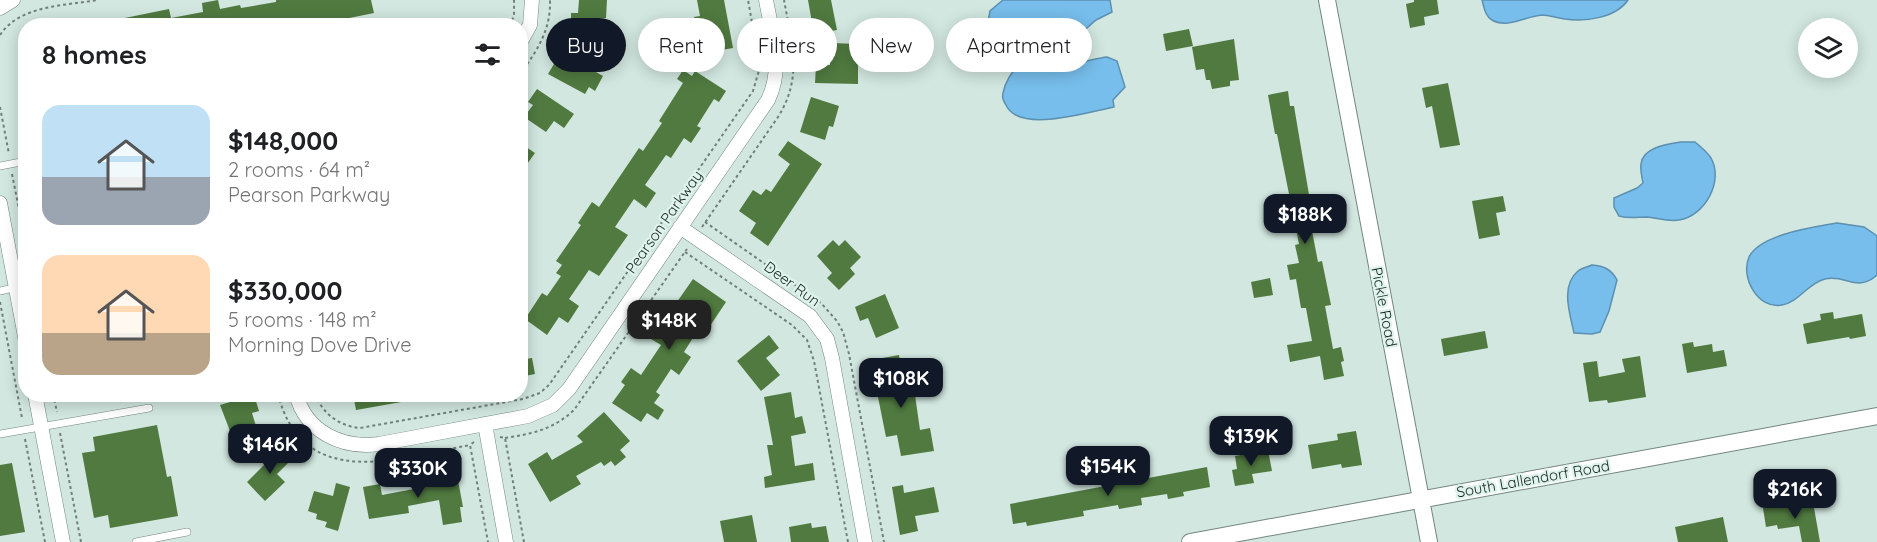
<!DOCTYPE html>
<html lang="en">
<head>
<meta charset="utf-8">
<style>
  :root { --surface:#fff; --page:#f6f6f6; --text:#202124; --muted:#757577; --accent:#111827 }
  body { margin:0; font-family:Quicksand,sans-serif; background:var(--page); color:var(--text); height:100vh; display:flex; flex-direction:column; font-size:22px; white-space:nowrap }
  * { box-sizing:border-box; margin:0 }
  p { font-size:20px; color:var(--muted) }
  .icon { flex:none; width:33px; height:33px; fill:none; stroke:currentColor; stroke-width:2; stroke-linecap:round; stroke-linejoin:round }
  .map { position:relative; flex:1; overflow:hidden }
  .panel { position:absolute; left:18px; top:18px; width:510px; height:384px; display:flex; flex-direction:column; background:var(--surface); border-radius:24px; box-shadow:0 3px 15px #0003 }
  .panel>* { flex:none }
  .guide { position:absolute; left:546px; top:18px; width:570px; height:54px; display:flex; gap:12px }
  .tools { position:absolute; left:1798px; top:18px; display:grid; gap:12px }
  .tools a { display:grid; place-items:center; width:60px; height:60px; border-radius:50%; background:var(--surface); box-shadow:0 3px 15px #0003; font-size:30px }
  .price { position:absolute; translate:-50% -51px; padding:0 14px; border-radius:12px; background:var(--accent); color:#fff; font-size:20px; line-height:39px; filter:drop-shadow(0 2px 3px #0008) }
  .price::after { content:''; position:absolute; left:50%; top:36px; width:18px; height:14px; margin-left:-9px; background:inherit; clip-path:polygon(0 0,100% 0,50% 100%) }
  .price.on { background:#222; color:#fff }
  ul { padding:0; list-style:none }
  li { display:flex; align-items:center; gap:18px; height:150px; padding:0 24px }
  li span { display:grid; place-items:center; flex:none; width:168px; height:120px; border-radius:18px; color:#555 }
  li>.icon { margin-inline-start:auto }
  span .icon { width:72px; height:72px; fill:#fffc; stroke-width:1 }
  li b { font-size:26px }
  h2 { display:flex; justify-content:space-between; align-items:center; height:72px; padding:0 24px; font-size:26px }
  .chip { padding:0 21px; border-radius:27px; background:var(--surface); box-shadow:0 3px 15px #0003; font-size:21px; line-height:54px }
  .chip.on { background:var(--accent); color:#fff }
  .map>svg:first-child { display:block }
</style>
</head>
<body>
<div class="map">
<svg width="1877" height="542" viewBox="0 0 1877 542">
  <rect width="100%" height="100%" fill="#d1e7df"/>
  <path fill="#77beec" stroke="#5c90b0" stroke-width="1.5" d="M1003 0H1110L1112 12 1096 20 1079 35 1047 41 1030 48 1014 52 1004 51 991 44 987 27 990 11Z
    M1482 0H1628C1616 18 1585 22 1565 19 1557 18 1549 15 1542 15 1526 16 1507 29 1492 20 1485 16 1484 7 1482 0Z
    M1107 57 1117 61 1125 87 1113 100 1114 107C1088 112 1019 134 1006 105 1003 100 1002 98 1003 93 1005 83 1011 71 1020 66 1035 59 1060 63 1075 63 1086 62 1097 58 1107 57Z
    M1681 142H1695C1700 146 1707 152 1711 158 1724 181 1705 216 1679 220 1669 222 1657 218 1647 217 1637 217 1629 219 1619 216L1614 207V198L1637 188 1643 183C1642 177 1640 170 1641 164 1643 147 1668 144 1681 142Z
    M1837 223 1864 227 1877 236V275C1857 293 1846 274 1825 279 1808 283 1799 302 1782 305 1758 310 1740 277 1749 257 1760 234 1815 227 1837 223Z
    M1592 265C1604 266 1611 269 1617 280L1609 311 1600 332 1592 334 1574 333C1570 314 1560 286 1578 271 1581 268 1588 267 1592 265Z"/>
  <path fill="#507a40" d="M218 0 220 9 240 5 241 8 276 2V0H371L374 13 310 26H303L302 21 277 26H115V20L169 9 171 18 203 12 202 3Z
    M579 0H607L606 18H599V30L571 29V13H578Z
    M697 0H724L733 48 710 52 708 38 698 40 694 17 700 16Z
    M808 0H831L837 30 814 34Z
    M1414 0H1437L1439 14 1424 17 1425 25 1410 28 1406 4 1414 2Z
    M1189 29 1193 46 1166 51 1163 34Z
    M1234 39 1239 80 1230 81V86L1212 89 1210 80H1206L1204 69 1196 70 1192 47Z
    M831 43 858 44V84L815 83 816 65H830Z
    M583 49 603 60 596 72 603 76 595 91 589 87 585 94 548 74 557 59 573 68Z
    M683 70 692 76 695 71 726 91 719 102 714 99 697 126 701 128 691 143 684 138 671 158 666 155 645 185 656 193 646 208 634 199 615 227 628 235 599 276 589 270 569 299 579 306 568 323 559 317 547 335 525 319 542 293 547 296 561 276 556 273 562 265 556 261 581 225 578 223 592 202 599 207 639 148 643 151 662 123 659 121 683 83 677 79Z
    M1448 83 1460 145 1440 148 1432 106 1426 108 1422 88Z
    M537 89 574 114 564 128 554 121 546 132 524 117 533 105 528 102Z
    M1288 91 1290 106H1294L1298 130 1315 230 1312 231 1318 262 1322 261 1331 305 1325 306 1333 349 1341 347 1344 361 1341 362 1344 376 1324 380 1320 356 1290 362 1287 345 1312 341 1306 308H1301L1296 279 1290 280 1287 265 1299 263 1295 245 1299 244 1277 134H1275L1268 95Z
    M811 97 839 106 833 127 829 126 825 140 800 132Z
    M788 141 822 164 768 246 750 233 756 223 739 211 753 190 761 195 766 189 771 192 790 164 778 155Z
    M520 143 535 153 520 174Z
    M1503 196 1506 211 1496 213 1500 235 1479 239 1472 201Z
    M833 240 839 246 845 240 861 257 850 268 855 274 839 290 827 278 832 273 817 256Z
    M1270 278 1273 295 1254 298 1251 282Z
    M693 279 726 302 708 329 701 325 684 352 691 357 679 375 671 369 656 392 660 395 654 403 664 410 658 420 647 413 641 422 612 403 625 385 621 382 631 368 641 375 661 345 651 339Z
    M885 294 899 328 876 338 868 318 860 321 855 307Z
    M1833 312 1834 319 1862 314 1866 336 1850 339 1849 337 1807 344 1803 324 1821 320 1820 314Z
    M1485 331 1488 348 1444 356 1441 339Z
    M769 335 779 348 766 358 780 375 761 391 737 361Z
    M1693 342 1694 347 1712 344 1713 352 1724 350 1727 366 1687 373 1682 344Z
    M899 355 904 383 913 381 920 430 930 428 934 451 901 456 897 435 886 437 876 387 882 385 877 359Z
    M1640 356 1646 397 1608 403 1607 400 1589 402 1583 363 1597 361 1599 377 1625 372 1622 359Z
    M532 358 535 374 520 377V360Z
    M791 392 795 418 802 416 806 433 791 436 795 466 813 463 815 480 765 488 764 477 772 475 767 445H773L764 397Z
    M353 394H406L407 401 356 410Z
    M254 395 259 411 252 413 259 436 235 444 220 405Z
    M604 412 630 441 620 450 626 457 615 466 611 461 604 466 601 462 576 476 581 484 550 502 528 464 547 452 552 460 583 442 577 436Z
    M157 425 167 477 171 476 178 516 110 528 108 515 94 518 82 453 95 451 93 437Z
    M1356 431 1362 465 1342 468 1341 464 1312 469 1308 445 1338 440 1337 434Z
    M281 448 292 459 277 474 285 482 265 501 247 482Z
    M1268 450 1272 471 1252 474 1254 483 1235 486 1232 470 1237 469 1235 456Z
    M12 463 25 532 0 536V465Z
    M1207 467 1210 487 1183 492 1184 496 1168 499 1167 494 1141 498 1142 505 1119 509 1118 505 1083 511 1084 516 1027 526 1026 522 1013 524 1010 504Z
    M445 472 446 476 457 475 463 507H460L462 522 443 525 439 500 408 506 409 513 369 519 363 487 380 484 382 495 414 489V488L425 486 423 476Z
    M336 483 350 487 338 531 325 527 327 522 316 519 317 514 308 511 314 491 333 496Z
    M903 485 904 493 934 487 939 512 915 516 918 531 900 535 892 487Z
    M1813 502 1820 542H1802L1799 526 1778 529 1777 525 1766 527 1763 508 1777 505 1778 508Z
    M752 515 757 542H724L720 521Z
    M1723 517 1728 542H1678L1675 527Z
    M811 523 812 528 826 526 829 542H791L789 527Z"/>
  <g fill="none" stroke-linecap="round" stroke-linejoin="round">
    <g stroke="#73867f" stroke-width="8">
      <path id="service" d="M0 166 26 161
        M0 291 26 285
        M0 434 149 408
        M136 542 187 532"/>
    </g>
    <g stroke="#73867f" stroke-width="15">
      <path id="minor" d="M0 8 13 0
        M520 43 530 25 532 0
        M0 203 26 342
        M680 227 810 316 827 339 832 358 865 542
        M35 394 63 542
        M296 394C306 432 342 449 379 444L528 416 553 405 569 389 768 100C784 67 772 34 766 0
        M485 424 506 542"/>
    </g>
    <g stroke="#73867f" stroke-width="18">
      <path id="tertiary" d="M1327 0 1429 542
        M1190 542 1877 416"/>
    </g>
    <path stroke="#71807a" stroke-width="2" stroke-dasharray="3 3" stroke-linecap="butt" d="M510 26 514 15V0
      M0 35C20 5 64 6 97 0
      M520 74C537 51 551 30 550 0
      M0 107 9 154
      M12 174 26 244
      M705 222 821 303 837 321 843 332 849 354 884 542
      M702 227 778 117C803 77 792 44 784 0
      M685 252 792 325 807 340 814 361 848 542
      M0 302 22 418
      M53 394 57 412
      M278 394C303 493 399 458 470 445
      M315 394C323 414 339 426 360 428L523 399 540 393 549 385 753 91 760 67 748 0
      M60 433 81 542
      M500 437 505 438 524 542
      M505 438C532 434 554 429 574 410L687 249
      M25 439 45 542
      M474 442 470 445 488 542"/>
    <use href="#service" stroke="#fff" stroke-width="7"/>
    <use href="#minor" stroke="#fff" stroke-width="14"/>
    <use href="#tertiary" stroke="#fff" stroke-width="16"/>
  </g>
  <g text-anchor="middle" stroke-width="4.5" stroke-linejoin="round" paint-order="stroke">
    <g font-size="15" fill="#1e2623" stroke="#def4ec">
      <text transform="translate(664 222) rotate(-55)" y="5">Pearson Parkway</text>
      <text transform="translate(792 284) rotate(36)" y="5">Deer Run</text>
      <text transform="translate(1384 307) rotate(79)" y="5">Pickle Road</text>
      <text transform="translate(1533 479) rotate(-10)" y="5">South Lallendorf Road</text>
    </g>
  </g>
</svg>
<div class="tools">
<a><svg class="icon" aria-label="layers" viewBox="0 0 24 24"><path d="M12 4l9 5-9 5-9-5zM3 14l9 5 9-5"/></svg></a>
</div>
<b class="price" style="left:1305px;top:245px">$188K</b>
<b class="price on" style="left:669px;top:351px">$148K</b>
<b class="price" style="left:901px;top:409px">$108K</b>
<b class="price" style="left:1251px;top:467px">$139K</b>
<b class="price" style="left:270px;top:475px">$146K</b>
<b class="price" style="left:1108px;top:497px">$154K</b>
<b class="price" style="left:418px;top:499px">$330K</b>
<b class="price" style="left:1795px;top:520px">$216K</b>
<div class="guide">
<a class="chip on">Buy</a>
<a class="chip">Rent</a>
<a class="chip">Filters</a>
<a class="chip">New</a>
<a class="chip">Apartment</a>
</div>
<section class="panel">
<h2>8 homes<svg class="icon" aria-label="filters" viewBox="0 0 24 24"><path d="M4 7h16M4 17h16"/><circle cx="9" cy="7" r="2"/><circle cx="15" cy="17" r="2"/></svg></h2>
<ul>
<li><span style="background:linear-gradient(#bfe0f5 60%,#9aa5b1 0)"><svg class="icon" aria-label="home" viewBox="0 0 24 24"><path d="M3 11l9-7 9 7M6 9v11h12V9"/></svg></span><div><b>$148,000</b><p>2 rooms · 64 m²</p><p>Pearson Parkway</p></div></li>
<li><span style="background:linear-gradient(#ffd9b3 65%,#b9a48a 0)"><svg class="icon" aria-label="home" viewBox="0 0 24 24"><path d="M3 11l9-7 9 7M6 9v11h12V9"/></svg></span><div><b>$330,000</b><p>5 rooms · 148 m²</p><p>Morning Dove Drive</p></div></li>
</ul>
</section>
</div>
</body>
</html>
